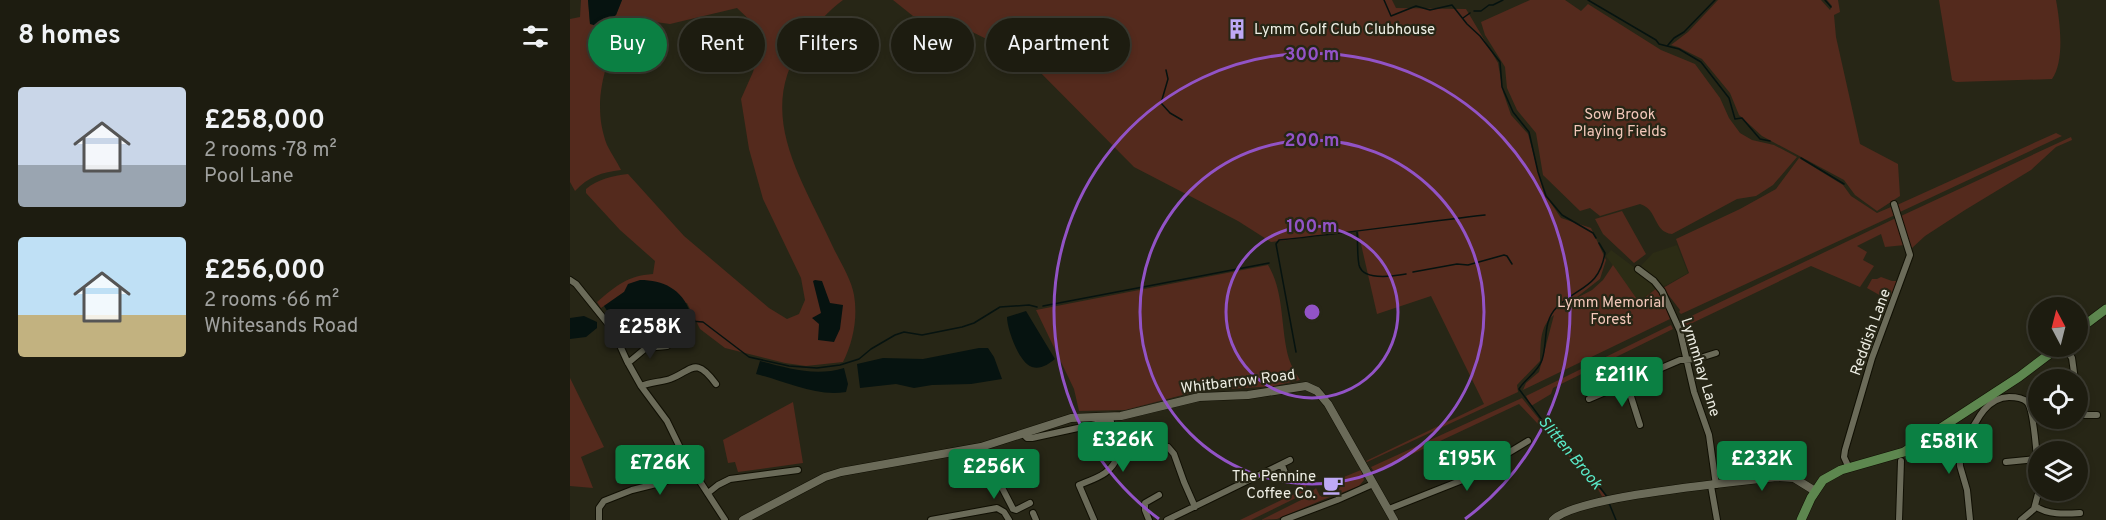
<!DOCTYPE html>
<html lang="en">
<head>
<meta charset="utf-8">
<style>
  :root { --surface:#1d1c10; --page:#2a291e; --text:#f1f3f6; --muted:#a0a19f; --line:#3b3a30; --accent:#0b8043 }
  body { margin:0; font-family:Overpass,sans-serif; background:var(--page); color:var(--text); height:100vh; display:flex; flex-direction:column; font-size:22px; white-space:nowrap }
  * { box-sizing:border-box; margin:0 }
  p { font-size:20px; color:var(--muted) }
  .icon { flex:none; width:33px; height:33px; fill:none; stroke:currentColor; stroke-width:2; stroke-linecap:round; stroke-linejoin:round }
  .map { position:relative; flex:1; overflow:hidden }
  .panel { display:flex; flex-direction:column; background:var(--surface); width:570px }
  .panel>* { flex:none }
  .banner { position:absolute; left:18px; top:18px; width:570px; height:54px; display:flex; gap:12px }
  .needle { width:39px; rotate:353deg }
  .controls { position:absolute; left:1458px; top:297px; display:grid; gap:12px }
  .controls a { display:grid; place-items:center; width:60px; height:60px; border-radius:50%; background:var(--surface); box-shadow:0 3px 9px #0003,0 0 0 2px var(--line); font-size:30px }
  .price { position:absolute; translate:-50% -51px; padding:0 14px; border-radius:6px; background:var(--accent); color:#fff; font-size:20px; line-height:39px; filter:drop-shadow(0 2px 3px #0008) }
  .price::after { content:''; position:absolute; left:50%; top:36px; width:18px; height:14px; margin-left:-9px; background:inherit; clip-path:polygon(0 0,100% 0,50% 100%) }
  .price.selected { background:#222; color:#fff }
  ul { padding:0; list-style:none }
  li { display:flex; align-items:center; gap:18px; height:150px; padding:0 18px }
  li span { display:grid; place-items:center; flex:none; width:168px; height:120px; border-radius:6px; color:#555 }
  li>.icon { margin-inline-start:auto }
  span .icon { width:72px; height:72px; fill:#fffc; stroke-width:1 }
  li b { font-size:26px }
  h2 { display:flex; justify-content:space-between; align-items:center; height:72px; padding:0 18px; font-size:26px }
  .chip { padding:0 21px; border-radius:27px; background:var(--surface); box-shadow:0 3px 9px #0003,0 0 0 2px var(--line); font-size:21px; line-height:54px }
  .chip.selected { background:var(--accent); color:#fff }
  main { display:flex; flex:1; min-height:0 }
  .map>svg:first-child { display:block }
</style>
</head>
<body>
<main>
<section class="panel">
<h2>8 homes<svg class="icon" aria-label="filters" viewBox="0 0 24 24"><path d="M4 7h16M4 17h16"/><circle cx="9" cy="7" r="2"/><circle cx="15" cy="17" r="2"/></svg></h2>
<ul>
<li><span style="background:linear-gradient(#c9d6e8 65%,#9aa5b1 0)"><svg class="icon" aria-label="home" viewBox="0 0 24 24"><path d="M3 11l9-7 9 7M6 9v11h12V9"/></svg></span><div><b>£258,000</b><p>2 rooms · 78 m²</p><p>Pool Lane</p></div></li>
<li><span style="background:linear-gradient(#bfe0f5 65%,#c2b280 0)"><svg class="icon" aria-label="home" viewBox="0 0 24 24"><path d="M3 11l9-7 9 7M6 9v11h12V9"/></svg></span><div><b>£256,000</b><p>2 rooms · 66 m²</p><p>Whitesands Road</p></div></li>
</ul>
</section>
<div class="map">
<svg width="1536" height="520" viewBox="0 0 1536 520">
  <rect width="100%" height="100%" fill="#272616"/>
  <path fill="#2c2c15" d="M1107 245 1118 273 1093 287 1071 266 1083 253Z
    M1041 250 1081 280 1087 288 1069 302 1036 256Z"/>
  <path fill="#542a1d" d="M11 0H18L20 24 46 15 52 0H273C258 11 246 25 235 40 184 112 230 175 262 245 269 260 281 278 284 295 288 318 283 342 273 362L236 366 215 363 155 348 130 329 117 303 54 292 31 308 27 302C47 285 57 276 83 274L85 261 50 230 16 193V189C28 179 42 176 58 174L114 236 199 308 217 319 229 314 235 300 231 278 193 199 179 149 171 99 183 72 188 55 190 37 186 26 167 8 100 24 56 18C37 58 20 101 37 145 41 153 47 162 51 170 32 172 18 177 5 191L0 182V19L10 17Z
    M323 0H822L826 8 896 9 928 63 933 92 941 115 958 134 974 193 991 218 1021 228 1036 260 1030 279 1003 300 1022 290 1033 280 1043 265 1069 302 1087 288 1091 294 1100 319 953 390 956 383 969 372 984 315C969 326 971 344 970 361L947 385 948 392 797 462 796 461 914 404 861 296 807 314 788 231 701 242 668 221 564 167 457 59 384 23 343 16Z
    M960 0H995L1011 11 1018 4 1091 50 1125 64 1150 98 1159 118 1170 133 1182 140 1204 145 1227 157 1203 185 1186 196 1167 199 1102 234C1083 232 1088 209 1070 204L1030 216 1020 208 1010 211 973 175 966 133 947 110 937 88 935 67 915 35 911 22Z
    M1148 0H1251L1260 10 1262 6 1257 0H1268L1270 12 1264 15 1266 37 1290 144 1328 164 1330 196 1307 211 1285 195 1274 180 1192 136 1169 115 1160 93 1132 59 1108 47 1101 45 1118 32Z
    M1369 0H1486C1490 22 1495 61 1482 79L1386 82 1382 80Z
    M1486 133 1492 136 1330 212 1327 205Z
    M1501 137 1502 140 1486 147 1461 170 1395 210 1355 236 1342 248 1340 246 1331 216Z
    M1229 158 1273 185 1281 196 1307 213 1321 207 1325 215 1111 314 1109 312 1110 310 1093 288 1119 273 1106 239 1170 209 1206 189Z
    M1052 211 1076 254 1064 263 1033 234 1025 219Z
    M1326 218 1335 245 1315 247 1311 234 1287 246 1297 252 1293 260 1304 266 1290 287 1241 266 1114 327 1113 320Z
    M698 265C715 293 710 328 719 359 721 366 726 373 730 380L704 386 628 391 555 410 509 411 504 389 466 310Z
    M1311 277 1322 281H1328L1320 301 1297 288 1302 279H1307Z
    M1101 325 1103 329 983 388 981 394 961 406 956 396Z
    M0 378 34 447 11 457 23 488 0 486Z
    M952 398 977 429 1036 496 1033 498 1025 484 949 404 804 472 801 467Z
    M223 402 233 463 168 472 165 462 158 463 153 440Z
    M791 470 794 480 789 486 771 493 766 491 764 481Z
    M750 475 736 484 735 491 730 496 681 520H670L726 493V486Z
    M746 488 750 496 760 492 762 496 707 519 691 520 735 498Z"/>
  <path fill="#061310" d="M18 0H52L46 15 30 27 20 24Z
    M70 280C93 280 112 289 120 312L114 319 43 320 34 306 54 292 58 284Z
    M245 280 252 281 260 303 273 305 270 329 264 342 248 340 249 324 242 318 251 313 243 281Z
    M456 311 485 359C479 364 470 370 462 367 449 363 437 329 437 317Z
    M14 316 27 322V328L16 337 0 339V318Z
    M409 348H418L424 357 432 379 401 384 362 385 344 388 326 384 290 388 287 364 313 358 353 359Z
    M190 361C218 368 245 377 274 368L278 384 276 392C245 397 215 381 186 374Z"/>
  <g fill="none" stroke-linecap="round" stroke-linejoin="round">
    <path stroke="#061310" stroke-width="1.5" d="M814 0 821 16 846 6 860 10 882 5 897 24 910 36 930 62 932 87 943 112 959 132 968 172 976 196 992 215 1023 233 1026 238
      M1018 0 1086 40 1089 44 1109 49 1131 62 1159 98 1165 119 1172 118 1190 139 1200 141
      M1255 0 1261 7
      M904 11H911L919 5H923L933 0
      M893 18 900 13
      M1098 45 1104 38 1114 32 1145 0
      M596 70 598 79 591 103 600 113 612 120
      M1231 158 1274 184
      M787 232C788 242 787 255 789 265 793 281 825 276 836 274
      M1029 243 1035 253C1029 288 1009 286 987 307 972 322 978 342 972 360 968 372 955 379 949 389L978 428 1022 477 1038 498
      M843 272 887 264 898 265 934 255 937 256 942 264
      M473 306 699 263
      M120 321 133 322 179 357 219 366 247 368 270 365 289 359 301 349 325 335 334 332 352 335 392 327 404 323 430 307 459 305 467 307
      M726 352 706 244 709 240C778 233 846 223 915 215
      M1039 503 1046 520"/>
    <g stroke="#100f03" stroke-width="8">
      <path id="minor" d="M1068 269 1084 281 1092 291 1110 331 1124 392 1139 435 1146 485
        M0 280 6 284 43 330 57 361 71 386 97 421 116 460 155 520
        M1494 346 1502 358 1505 380
        M58 363 76 348 97 346
        M1057 384 1070 425
        M71 386C81 382 91 382 100 379 122 371 125 355 146 384
        M1508 395V397
        M1019 399 1110 360 1127 359 1146 353
        M1508 407 1515 415H1527
        M1380 422 1389 435 1390 466 1397 490 1400 520
        M453 434 457 438H462L540 421
        M1389 435C1407 429 1403 423 1414 410 1421 402 1428 397 1439 397 1444 397 1453 398 1457 402 1464 409 1467 459 1468 472
        M411 447 443 509 446 510 460 503
        M548 455 589 445 598 447 604 454 614 482 625 507
        M1436 462 1467 459
        M712 465 716 475
        M1279 468 1274 457 1275 450 1302 358 1340 255 1324 204
        M1141 486 1147 520
        M138 493 148 485 160 479 228 470
        M1465 506C1478 515 1495 514 1510 513
        M819 509 895 479 958 441
        M463 513 466 520
        M29 520V508L34 501 62 490 94 482 122 469
        M361 520 427 508 434 512 439 520
        M524 520 509 485C526 478 542 474 548 455L540 417
        M579 520 575 510V503L589 495
        M597 520 720 460
        M714 520 767 500 803 484
        M1329 520 1331 461
        M1451 520 1464 509 1469 490"/>
    </g>
    <g stroke="#100f03" stroke-width="9">
      <path id="tertiary" d="M173 520 255 477 271 472 411 447 501 418 551 416 629 397 678 395 736 386 747 391 758 404 824 520
        M983 520C1005 496 1167 482 1206 477L1224 478 1245 491"/>
    </g>
    <g stroke="#100f03" stroke-width="10">
      <path id="primary" d="M1508 330 1536 309
        M1231 520 1241 498 1253 480 1271 470 1334 452 1449 377 1490 346"/>
    </g>
    <use href="#minor" stroke="#6b6b59" stroke-width="6"/>
    <use href="#tertiary" stroke="#6b6b59" stroke-width="8"/>
    <use href="#primary" stroke="#5d874f" stroke-width="9"/>
  </g>
  <g fill="none" stroke="#9253c6" stroke-width="3">
    <circle cx="742" cy="312" r="86"/>
    <circle cx="742" cy="312" r="172"/>
    <path d="M589 519A258 258 0 1 1 895 519"/>
  </g>
  <defs>
    <g id="building-bare" transform="scale(1.62)"><path d="M-4-6H4V6H1V3H-1V6H-4ZM-2.5-4.3h1.7v1.8h-1.7ZM.8-4.3h1.7v1.8H.8ZM-2.5-1h1.7V.8h-1.7ZM.8-1h1.7V.8H.8Z" fill="#bea9f5" stroke="#272616" stroke-width="2.5" paint-order="stroke"/></g>
    <g id="cafe-bare" transform="scale(1.62)"><path d="M-5.5-4.5H6V0H3Q3 3.5 0 3.5H-2.5Q-5.5 3.5-5.5 0ZM3-3.2v2h1.7v-2ZM-6 4.5H4V6H-6Z" fill="#bea9f5" stroke="#272616" stroke-width="2.5" paint-order="stroke"/></g>
  </defs>
  <g fill-rule="evenodd">
    <use href="#building-bare" x="667" y="29"/>
    <use href="#cafe-bare" x="763" y="485"/>
  </g>
  <g text-anchor="middle" stroke-width="4.5" stroke-linejoin="round" paint-order="stroke">
    <g font-size="15" fill="#eeeee4" stroke="#272616" text-anchor="start">
      <text x="684" y="34">Lymm Golf Club Clubhouse</text>
      <text x="746" y="481" text-anchor="end">The Pennine<tspan x="746" dy="17">Coffee Co.</tspan></text>
    </g>
    <g font-size="15" fill="#f3c8ba" stroke="#272616">
      <text x="1050" y="119">Sow Brook<tspan x="1050" dy="17">Playing Fields</tspan></text>
      <text x="1041" y="307">Lymm Memorial<tspan x="1041" dy="17">Forest</tspan></text>
    </g>
    <g font-size="15" fill="#eeeee4" stroke="#272616">
      <text transform="translate(1300 332) rotate(-70)" y="5">Reddish Lane</text>
      <text transform="translate(1131 367) rotate(73)" y="5">Lymmhay Lane</text>
      <text transform="translate(668 381) rotate(-7)" y="5">Whitbarrow Road</text>
    </g>
    <g font-size="16" font-style="italic" fill="#5aeac9" stroke="#272616">
      <text transform="translate(1001 452) rotate(50)" y="6">Slitten Brook</text>
    </g>
  </g>
  <circle cx="742" cy="312" r="9" fill="#9253c6" stroke="#272616" stroke-width="3"/>
  <g font-size="18" text-anchor="middle" font-weight="bold" fill="#9253c6" stroke="#272616" stroke-width="4.5" stroke-linejoin="round" paint-order="stroke">
    <text x="742" y="60">300 m</text>
    <text x="742" y="146">200 m</text>
    <text x="742" y="232">100 m</text>
  </g>
</svg>
<div class="controls">
<a><svg class="needle" viewBox="-14 -14 28 28"><path d="M0-13l5 13h-10z" fill="#e53935"/><path d="M0 13l5-13h-10z" fill="#a0a19f"/></svg></a>
<a><svg class="icon" aria-label="locate" viewBox="0 0 24 24"><circle cx="12" cy="12" r="6"/><path d="M12 2v4M12 18v4M2 12h4M18 12h4"/></svg></a>
<a><svg class="icon" aria-label="layers" viewBox="0 0 24 24"><path d="M12 4l9 5-9 5-9-5zM3 14l9 5 9-5"/></svg></a>
</div>
<b class="price selected" style="left:80px;top:360px">£258K</b>
<b class="price" style="left:1052px;top:408px">£211K</b>
<b class="price" style="left:553px;top:473px">£326K</b>
<b class="price" style="left:1379px;top:475px">£581K</b>
<b class="price" style="left:897px;top:492px">£195K</b>
<b class="price" style="left:1192px;top:492px">£232K</b>
<b class="price" style="left:90px;top:496px">£726K</b>
<b class="price" style="left:424px;top:500px">£256K</b>
<div class="banner">
<a class="chip selected">Buy</a>
<a class="chip">Rent</a>
<a class="chip">Filters</a>
<a class="chip">New</a>
<a class="chip">Apartment</a>
</div>
</div>
</main>
</body>
</html>
